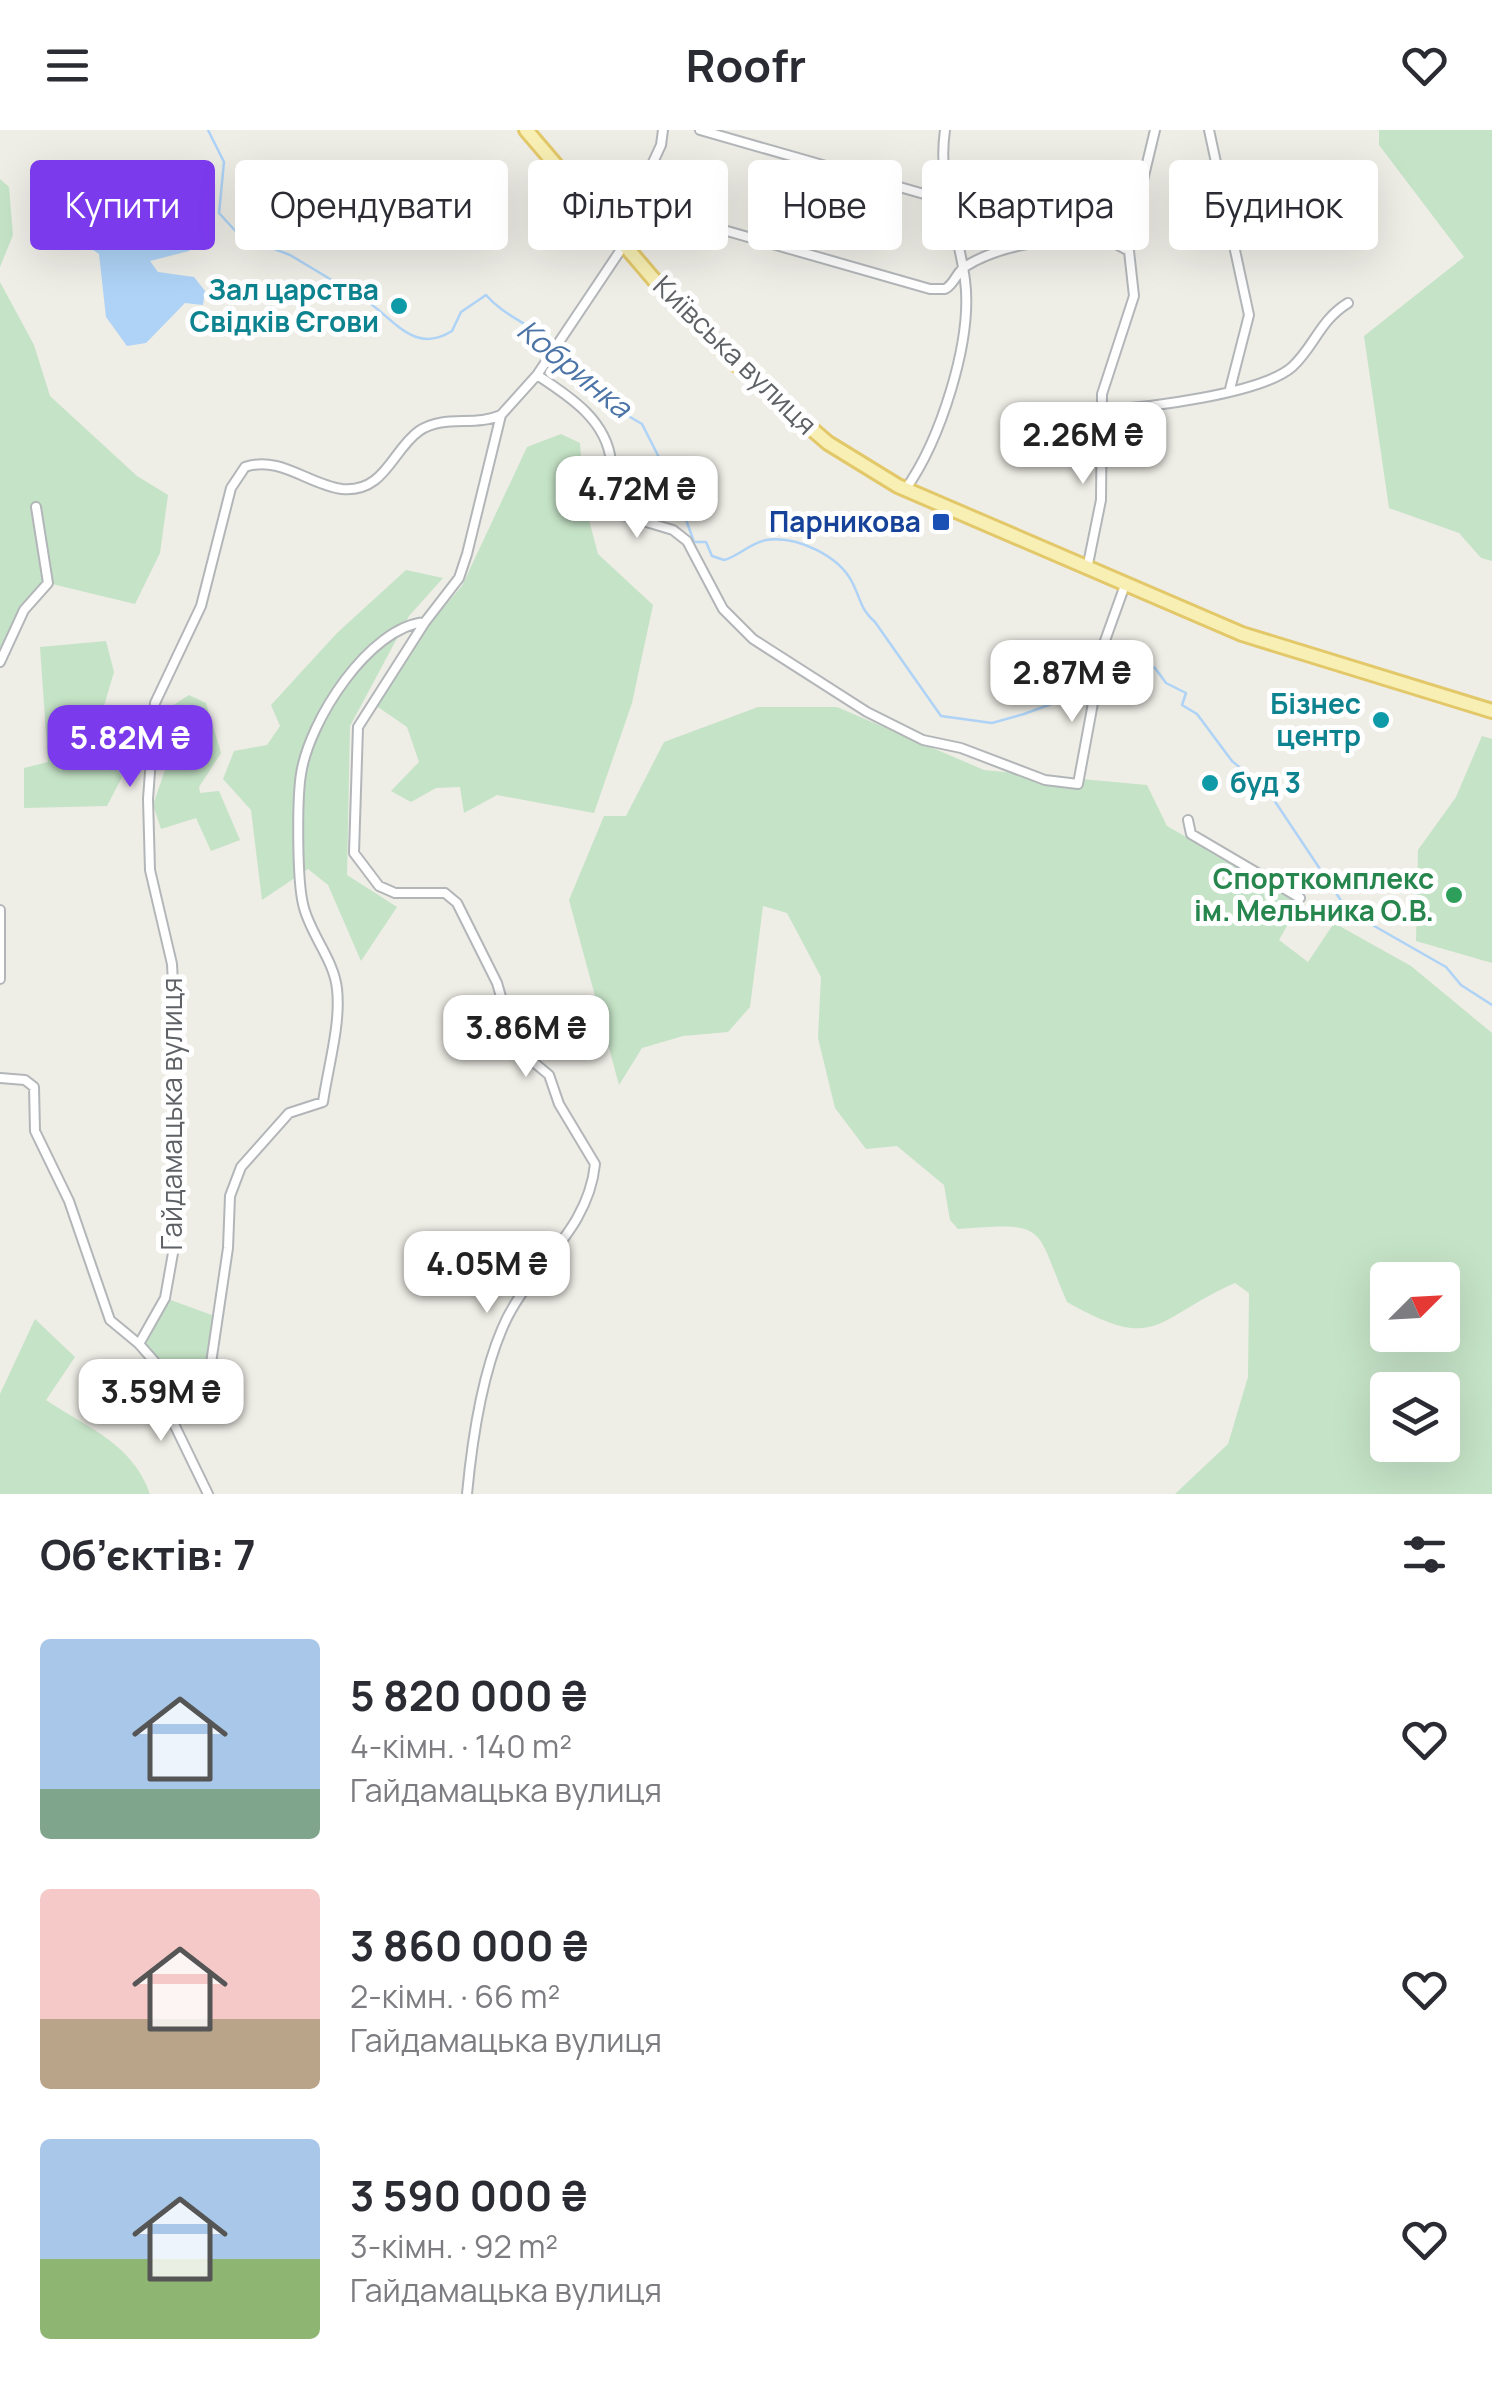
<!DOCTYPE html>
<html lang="uk">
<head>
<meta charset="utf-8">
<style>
  :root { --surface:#fff; --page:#f2f2f3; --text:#2b2b33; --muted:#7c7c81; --accent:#7c3aed }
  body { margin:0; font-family:Manrope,sans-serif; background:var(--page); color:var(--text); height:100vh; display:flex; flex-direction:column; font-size:38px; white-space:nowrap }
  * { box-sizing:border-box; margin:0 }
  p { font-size:32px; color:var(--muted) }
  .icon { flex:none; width:55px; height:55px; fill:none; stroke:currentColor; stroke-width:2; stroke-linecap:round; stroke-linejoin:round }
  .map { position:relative; height:1364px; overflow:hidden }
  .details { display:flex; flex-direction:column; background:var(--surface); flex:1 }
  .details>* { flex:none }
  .hud { position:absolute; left:30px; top:30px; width:1432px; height:90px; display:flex; gap:20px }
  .needle { width:65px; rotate:66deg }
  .controls { position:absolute; left:1370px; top:1132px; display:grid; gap:20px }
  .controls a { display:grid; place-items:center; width:90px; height:90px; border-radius:10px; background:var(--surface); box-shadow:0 10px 40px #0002; font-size:50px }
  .price { position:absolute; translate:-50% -85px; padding:0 22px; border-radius:20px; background:#fff; color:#222; font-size:32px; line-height:65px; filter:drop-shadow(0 2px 5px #0008) }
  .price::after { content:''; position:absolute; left:50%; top:60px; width:30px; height:22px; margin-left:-15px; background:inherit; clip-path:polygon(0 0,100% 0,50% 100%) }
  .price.current { background:var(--accent); color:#fff }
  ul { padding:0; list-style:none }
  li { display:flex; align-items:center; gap:30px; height:250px; padding:0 40px }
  li span { display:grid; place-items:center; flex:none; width:280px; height:200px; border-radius:10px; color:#555 }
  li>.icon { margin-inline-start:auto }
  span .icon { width:120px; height:120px; fill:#fffc; stroke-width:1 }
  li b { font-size:42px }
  h2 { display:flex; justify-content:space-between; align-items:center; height:120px; padding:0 40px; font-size:42px }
  .tag { padding:0 35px; border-radius:10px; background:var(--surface); box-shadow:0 10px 40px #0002; font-size:35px; line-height:90px }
  .tag.current { background:var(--accent); color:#fff }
  header { display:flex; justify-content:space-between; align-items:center; height:130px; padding:0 40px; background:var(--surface); font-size:45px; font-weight:700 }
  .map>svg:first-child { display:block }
</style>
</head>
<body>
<header><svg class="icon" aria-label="menu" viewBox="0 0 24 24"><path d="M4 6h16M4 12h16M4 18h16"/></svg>Roofr<svg class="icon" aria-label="heart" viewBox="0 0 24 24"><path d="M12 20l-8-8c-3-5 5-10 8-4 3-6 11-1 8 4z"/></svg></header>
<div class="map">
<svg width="1492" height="1364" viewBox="0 0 1492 1364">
  <rect width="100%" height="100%" fill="#eeede6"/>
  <path fill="#c5e3c7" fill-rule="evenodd" d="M1379 0H1492V431L1481 428 1459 403 1389 378 1364 206 1464 127 1379 15Z
    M0 49 9 57 13 105 0 137Z
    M463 80 478 93 454 120 440 107Z
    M0 152 34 215 50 266 137 346 168 365 160 423 135 474 48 453 24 480 0 532Z
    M561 304 580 313 584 371 598 424 653 475 632 573 594 683 497 665 464 683 460 657 436 658 411 672 391 661 419 632 407 597 375 575 424 500 462 456 527 317Z
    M406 440 443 448 409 486 350 596 347 745 397 777 361 831 328 755 308 739 262 770 251 680 223 649 234 621 267 615 280 596 271 575 337 503Z
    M106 511 114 542 96 603 122 647 107 676 24 678V638L48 632 40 517Z
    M189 565 206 573 221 623 199 657 200 663 219 661 240 710 211 721 196 688 161 699 153 675 167 634 158 614 164 581Z
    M758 577H837L984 640 1147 655 1167 696 1300 773 1279 810 1308 832 1334 793 1411 836 1492 903V1364H1175L1228 1314 1248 1247 1249 1163 1235 1153C1153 1189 1159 1224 1067 1172 1034 1096 1050 1092 958 1099L950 1090 944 1055 897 1016 866 1019 835 978 818 908 821 847 787 783 763 776 750 877 728 902 683 906 642 918 619 955 569 770 604 686H626L664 612ZM1388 1150H1442V1205H1388ZM1388 1260H1442V1315H1388Z
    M1482 606 1492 609V833L1416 811 1418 720 1456 667Z
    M165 1168 220 1188 210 1240 188 1262 139 1214Z
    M35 1189 75 1227 46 1270C89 1299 132 1313 150 1364H0V1264Z"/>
  <path fill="#aed3f6" d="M154 47C178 61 192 76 200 103L189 121 150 131 158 142 194 147 205 161 203 175 185 173 146 213 127 216 106 187 99 124 83 113 68 90 73 71Z"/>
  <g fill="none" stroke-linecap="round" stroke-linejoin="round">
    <path stroke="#aed3f6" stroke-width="2.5" d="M208 0 224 32 219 83 240 106 290 125 350 161
      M362 168C393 186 412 226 452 201L461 182 486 165C505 187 532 194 551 215
      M557 221 587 255 600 258 601 270 642 294 675 359 694 412H706L712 426 724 430C739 426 750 413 766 410 796 405 839 426 852 452 861 469 860 479 875 492L941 586 992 593 1024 584 1076 565 1092 544 1114 529 1155 538 1166 553 1186 563 1182 575 1197 584 1232 631 1268 661 1348 781 1446 837 1461 855 1492 875"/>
    <g stroke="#b3b6b9" stroke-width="12">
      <path id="street" d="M700 0 945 70
        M1209 0 1249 185 1230 259
        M678 87 930 159H945C955 154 956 142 966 136 1015 106 1076 111 1130 104L1155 0
        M618 108 661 15 663 0
        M537 245C569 266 607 290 611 332 613 353 612 365 623 385L673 400 687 411 723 479 753 509 867 582 923 610 961 618 1045 650 1078 654 1098 546 1095 532
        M1103 280C1145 278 1261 264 1292 237 1314 217 1320 190 1348 173
        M905 360C940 311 973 211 965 150 958 97 937 55 945 0
        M1087 439 1101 370 1102 264 1134 166 1129 121 1103 107
        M425 492 358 597 354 723 379 756 395 763H445L457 773 497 853 509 894 525 925 549 945 559 974 595 1034C588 1104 527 1138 502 1199 481 1248 472 1311 467 1364
        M0 532 24 480 48 453 36 377
        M1080 556 1102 519 1125 455
        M1188 690 1191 704 1300 768
        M0 780V849
        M0 948 25 950 34 957 35 1001 69 1071 110 1190 139 1214
        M188 1262 169 1248 139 1214 165 1168 173 1123 178 955 172 834 150 740 148 669 155 573 201 476 231 358 245 337C280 325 309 355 342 359 385 363 392 320 419 301 444 284 475 297 501 285
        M208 1364 174 1294 177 1278 210 1240 228 1118 230 1066 241 1037 289 983 323 972C328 937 341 894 337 859 334 829 309 803 303 774 297 749 297 669 301 644 309 591 369 497 425 492L459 448 467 424 501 285 537 245 624 115"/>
    </g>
    <g stroke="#e3c86a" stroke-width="18">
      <path id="primary" d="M526 0 662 159 736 234 828 313 898 356 1242 504 1492 581"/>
    </g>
    <use href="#street" stroke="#fff" stroke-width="8"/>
    <use href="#primary" stroke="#f7efb3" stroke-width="12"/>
  </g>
  <g fill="#0f9aa8" stroke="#fff" stroke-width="4">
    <circle cx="399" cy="176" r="10"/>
    <circle cx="1381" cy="590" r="10"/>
    <circle cx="1210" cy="653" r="10"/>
  </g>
  <rect fill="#1a4fb4" stroke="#fff" stroke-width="4" x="931" y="382" width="20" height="20" rx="5"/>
  <circle fill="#2e9e5b" stroke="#fff" stroke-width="4" cx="1454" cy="765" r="10"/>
  <g text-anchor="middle" stroke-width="10" stroke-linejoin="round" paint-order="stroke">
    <g font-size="28" font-weight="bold" fill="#0d838f" stroke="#fff" text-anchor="end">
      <text x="379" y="170">Зал царства<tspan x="379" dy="32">Свідків Єгови</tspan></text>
      <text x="1361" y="584">Бізнес<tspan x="1361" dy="32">центр</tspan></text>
      <text x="1230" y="663" text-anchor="start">буд 3</text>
    </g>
    <g font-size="28" fill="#5e6165" stroke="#fff">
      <text transform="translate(735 225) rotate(44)" y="10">Київська вулиця</text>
      <text transform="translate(172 984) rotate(-90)" y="10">Гайдамацька вулиця</text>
    </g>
    <g font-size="28" font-weight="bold" fill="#164399" stroke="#fff" text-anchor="end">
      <text x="921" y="402">Парникова</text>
    </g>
    <g font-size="28" font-weight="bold" fill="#27864d" stroke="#fff" text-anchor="end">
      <text x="1434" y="759">Спорткомплекс<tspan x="1434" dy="32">ім. Мельника О.В.</tspan></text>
    </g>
    <g font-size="30" font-style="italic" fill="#4c74a7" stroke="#fff">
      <text transform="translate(574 239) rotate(39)" y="10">Кобринка</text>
    </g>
  </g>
</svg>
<div class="controls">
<a><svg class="needle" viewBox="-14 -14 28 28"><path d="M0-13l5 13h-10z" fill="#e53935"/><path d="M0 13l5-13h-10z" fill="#7c7c81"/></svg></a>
<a><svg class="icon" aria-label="layers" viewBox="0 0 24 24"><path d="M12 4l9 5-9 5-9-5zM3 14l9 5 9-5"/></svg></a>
</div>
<b class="price" style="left:1083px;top:357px">2.26M ₴</b>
<b class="price" style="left:637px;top:411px">4.72M ₴</b>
<b class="price" style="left:1072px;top:595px">2.87M ₴</b>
<b class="price current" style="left:130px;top:660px">5.82M ₴</b>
<b class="price" style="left:526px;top:950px">3.86M ₴</b>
<b class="price" style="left:487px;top:1186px">4.05M ₴</b>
<b class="price" style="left:161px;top:1314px">3.59M ₴</b>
<div class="hud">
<a class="tag current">Купити</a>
<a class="tag">Орендувати</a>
<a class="tag">Фільтри</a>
<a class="tag">Нове</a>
<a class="tag">Квартира</a>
<a class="tag">Будинок</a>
</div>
</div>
<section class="details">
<h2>Об’єктів: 7<svg class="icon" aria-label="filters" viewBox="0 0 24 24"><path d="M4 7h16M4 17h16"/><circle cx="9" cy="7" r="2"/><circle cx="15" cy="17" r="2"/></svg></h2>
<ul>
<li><span style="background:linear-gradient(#a9c7e8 75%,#7fa58c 0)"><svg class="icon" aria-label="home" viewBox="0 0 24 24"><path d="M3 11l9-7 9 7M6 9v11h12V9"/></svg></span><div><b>5 820 000 ₴</b><p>4-кімн. · 140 m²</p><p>Гайдамацька вулиця</p></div><svg class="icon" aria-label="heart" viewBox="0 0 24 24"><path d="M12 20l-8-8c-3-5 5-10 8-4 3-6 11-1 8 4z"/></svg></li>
<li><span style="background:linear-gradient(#f6c9c9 65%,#b9a48a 0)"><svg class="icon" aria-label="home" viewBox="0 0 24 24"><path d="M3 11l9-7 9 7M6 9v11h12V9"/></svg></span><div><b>3 860 000 ₴</b><p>2-кімн. · 66 m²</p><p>Гайдамацька вулиця</p></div><svg class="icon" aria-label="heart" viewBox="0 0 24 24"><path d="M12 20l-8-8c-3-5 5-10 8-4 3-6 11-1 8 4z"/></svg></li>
<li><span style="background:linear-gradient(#a9c7e8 60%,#8fb573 0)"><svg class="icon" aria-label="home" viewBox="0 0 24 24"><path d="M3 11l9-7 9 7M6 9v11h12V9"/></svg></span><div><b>3 590 000 ₴</b><p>3-кімн. · 92 m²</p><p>Гайдамацька вулиця</p></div><svg class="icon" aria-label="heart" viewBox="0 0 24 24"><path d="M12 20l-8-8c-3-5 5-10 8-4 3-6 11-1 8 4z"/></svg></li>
</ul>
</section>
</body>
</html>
